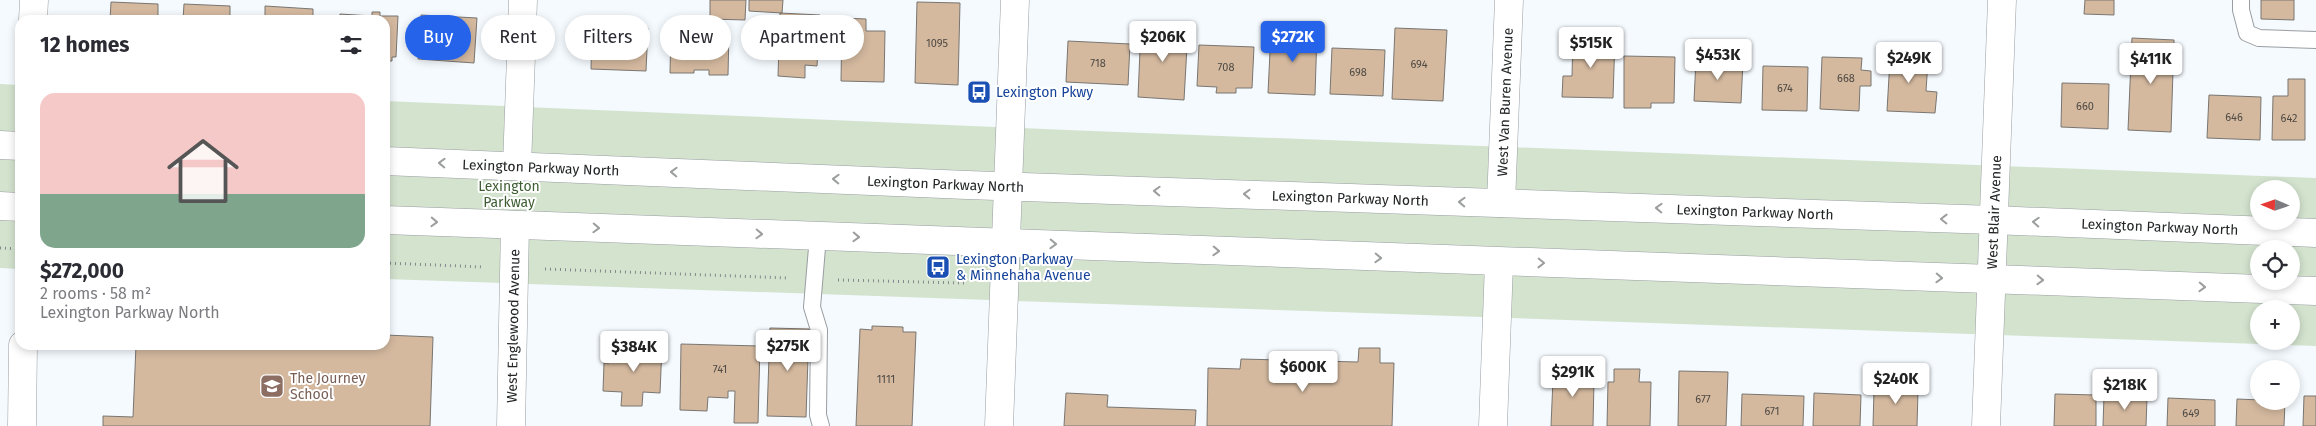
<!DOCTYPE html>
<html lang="en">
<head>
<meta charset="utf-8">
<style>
  :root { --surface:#fff; --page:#f2f2f3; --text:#2b2b33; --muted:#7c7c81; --accent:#2563eb }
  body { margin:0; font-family:"Fira Sans",sans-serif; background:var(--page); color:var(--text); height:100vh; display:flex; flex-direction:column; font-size:19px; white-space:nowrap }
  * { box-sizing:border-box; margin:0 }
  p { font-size:16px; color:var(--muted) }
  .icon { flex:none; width:28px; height:28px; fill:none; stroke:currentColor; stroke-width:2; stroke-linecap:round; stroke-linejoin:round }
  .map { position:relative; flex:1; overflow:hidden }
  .side { position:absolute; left:15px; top:15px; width:375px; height:335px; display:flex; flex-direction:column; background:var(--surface); border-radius:15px; box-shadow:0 2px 8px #0003 }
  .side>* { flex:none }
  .guide { position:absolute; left:405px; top:15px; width:475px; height:45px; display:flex; gap:10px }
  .needle { width:32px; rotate:272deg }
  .tools { position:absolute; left:2250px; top:180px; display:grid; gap:10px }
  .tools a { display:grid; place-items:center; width:50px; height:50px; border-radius:50%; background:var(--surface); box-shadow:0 2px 8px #0003; font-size:25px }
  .price { position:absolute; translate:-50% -42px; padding:0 11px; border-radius:5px; background:#fff; color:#222; font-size:16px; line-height:32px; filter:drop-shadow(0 1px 2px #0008) }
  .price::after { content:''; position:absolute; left:50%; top:30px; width:15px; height:11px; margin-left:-8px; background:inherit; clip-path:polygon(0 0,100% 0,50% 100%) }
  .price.current { background:var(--accent); color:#fff }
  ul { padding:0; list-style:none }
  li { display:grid; align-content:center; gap:10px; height:265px; padding:0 25px }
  li span { display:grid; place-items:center; height:155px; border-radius:15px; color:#555 }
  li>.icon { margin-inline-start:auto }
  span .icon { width:90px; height:90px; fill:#fffc; stroke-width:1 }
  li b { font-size:21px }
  h2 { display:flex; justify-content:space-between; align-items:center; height:60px; padding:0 25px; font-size:21px }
  .pill { padding:0 18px; border-radius:22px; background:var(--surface); box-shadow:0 2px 8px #0003; font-size:18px; line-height:45px }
  .pill.current { background:var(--accent); color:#fff }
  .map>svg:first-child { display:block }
</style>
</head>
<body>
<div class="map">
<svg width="2316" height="426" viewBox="0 0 2316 426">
  <rect width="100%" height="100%" fill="#f5fafe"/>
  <path fill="#d3e3ce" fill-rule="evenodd" d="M0 84 20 85V269L0 268Z
    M385 101 1067 130 2316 178V346L385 279ZM2259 189H2291V221H2259ZM2259 249H2291V281H2259ZM2259 309H2291V341H2259Z"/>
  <path fill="#d4b99f" stroke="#797571" d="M710 0H746L745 20 710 19Z
    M749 0H783L782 13 749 11Z
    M2085 0H2114V15L2084 14Z
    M2261 0H2294V20L2261 19Z
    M111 2 158 4V20H110Z
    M917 2 960 3 958 85 915 83Z
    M184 4 230 6V20H183Z
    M265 6 313 9V20H265Z
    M372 12H380V16H398L396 57H392V61H385V20H339L340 14 372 16Z
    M780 13 820 15 817 66 805 65V78L778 76Z
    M421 15 477 18 474 63 418 59Z
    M842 18 866 19V31H885L884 82 841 81Z
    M608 23H619V27L648 28 646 71 591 69 592 26 607 27Z
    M1141 27 1188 29 1184 100 1138 97Z
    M1395 28 1447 30 1443 101 1392 99Z
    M671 29 729 31 728 75H709V70H694V73H670Z
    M1271 31 1317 33 1315 95 1268 93Z
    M1573 37H1615L1613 98 1562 97 1563 76H1572Z
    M2132 38 2174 40 2171 132 2128 130Z
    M1068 41 1130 44 1128 85 1066 82Z
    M1199 45 1254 47 1252 88H1236V93H1216L1217 87 1197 86Z
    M1898 45 1916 46 1915 61H1928L1926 91 1937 92 1935 113 1887 111 1890 59 1897 60Z
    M1332 48 1385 50 1383 96 1330 94Z
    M1624 56 1675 57 1674 103H1651V108H1624Z
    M1822 57 1862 58 1861 70 1871 71V86H1860L1859 111 1820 109Z
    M1696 59 1743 61 1741 103 1694 101Z
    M1763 66 1808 67 1807 111 1762 110Z
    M2288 79H2305V140H2272L2273 96H2288Z
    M2062 83 2109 84 2108 129 2061 127Z
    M2209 95 2261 97 2260 140 2207 138Z
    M872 326 903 327V332H916L912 426H856L860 329 872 330Z
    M770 328 809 329 806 417 767 416Z
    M385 335 433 337 430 426H103V416L133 417 136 345H385Z
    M629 344 662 346 660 393 643 392 642 406H621L622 392 603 391 604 363H609V348L629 349Z
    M681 344 760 346 758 423H734L735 391H728V398L708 397 707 411 680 410Z
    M1359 348H1380V363H1394L1392 426H1207L1208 368 1240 369 1241 359 1358 362Z
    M1560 367 1589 368 1588 381H1594L1593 426H1551L1553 379H1559Z
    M1614 369H1640L1639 382H1651L1650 426H1607L1608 382H1614Z
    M1679 371 1728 372 1726 426H1678Z
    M1880 381 1913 382V391H1918L1917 426H1873L1874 390H1879Z
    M1066 393 1108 395 1107 407 1196 410 1195 426H1064Z
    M1814 393 1861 395 1860 426H1813Z
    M1742 394 1804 396 1803 426H1741Z
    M2055 394 2096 395V426H2054Z
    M2104 396 2147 398 2146 426H2103Z
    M2304 396H2316V426H2303Z
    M2168 398 2215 400V426H2167Z
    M2237 399 2285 401 2284 426H2236Z"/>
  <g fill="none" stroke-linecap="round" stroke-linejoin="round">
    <g stroke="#999da1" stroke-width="18">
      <path id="lane" d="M2241 0V10L2247 33 2259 38 2316 40
        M818 236 812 307 819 330 818 415 821 426"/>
    </g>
    <g stroke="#999da1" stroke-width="29">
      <g id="street">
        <path d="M33 20 34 0"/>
        <path d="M517 166 523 0"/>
        <path id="s1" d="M1501 203 1509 0"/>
        <path d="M22 426 23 345"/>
        <path id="s2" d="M511 426 515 225"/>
        <path d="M1493 426 1499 263"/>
        <path id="s3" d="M1986 426 2002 0"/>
      </g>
    </g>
    <g stroke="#999da1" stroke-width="29">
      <g id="secondary">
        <path d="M0 145 20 146"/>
        <path id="s4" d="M385 161 967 185 1993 220 2316 233"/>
        <path d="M0 206 20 207"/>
        <path d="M385 220 2316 291"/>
        <path d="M999 426 1015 0"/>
      </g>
    </g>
    <path stroke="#85888b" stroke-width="3" stroke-dasharray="1 4" stroke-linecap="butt" d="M0 248 20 249
      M385 263 484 267
      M545 269 789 278
      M838 280 964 283"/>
    <use href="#lane" stroke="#fff" stroke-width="16"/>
    <use href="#street" stroke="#fff" stroke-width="28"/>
    <use href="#secondary" stroke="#fff" stroke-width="28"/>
  </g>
  <defs><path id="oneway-chevron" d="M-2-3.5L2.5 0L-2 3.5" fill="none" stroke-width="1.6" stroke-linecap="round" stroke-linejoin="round" transform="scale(1.25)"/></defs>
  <g stroke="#9c9d9d">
    <use href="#oneway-chevron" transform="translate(442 163) rotate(-178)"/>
    <use href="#oneway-chevron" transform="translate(674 172) rotate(-178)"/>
    <use href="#oneway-chevron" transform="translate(836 179) rotate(-178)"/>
    <use href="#oneway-chevron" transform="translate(1157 191) rotate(-178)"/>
    <use href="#oneway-chevron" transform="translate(1247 194) rotate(-178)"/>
    <use href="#oneway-chevron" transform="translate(1462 202) rotate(-178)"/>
    <use href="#oneway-chevron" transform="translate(1659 208) rotate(-178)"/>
    <use href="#oneway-chevron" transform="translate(1944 219) rotate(-179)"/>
    <use href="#oneway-chevron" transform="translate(434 222) rotate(2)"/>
    <use href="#oneway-chevron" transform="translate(2036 222) rotate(-177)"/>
    <use href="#oneway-chevron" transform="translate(596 228) rotate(2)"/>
    <use href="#oneway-chevron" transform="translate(759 234) rotate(2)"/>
    <use href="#oneway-chevron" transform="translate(856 237) rotate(2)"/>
    <use href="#oneway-chevron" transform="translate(1053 244) rotate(2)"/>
    <use href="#oneway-chevron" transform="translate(1216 251) rotate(2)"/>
    <use href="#oneway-chevron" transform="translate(1378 258) rotate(2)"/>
    <use href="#oneway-chevron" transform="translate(1541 263) rotate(1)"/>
    <use href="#oneway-chevron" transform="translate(1939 278) rotate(2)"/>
    <use href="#oneway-chevron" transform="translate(2040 280) rotate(2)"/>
    <use href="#oneway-chevron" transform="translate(2202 287) rotate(2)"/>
  </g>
  <defs>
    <g id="bus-square" transform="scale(1.25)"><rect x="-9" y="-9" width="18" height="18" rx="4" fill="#1a4fb4" stroke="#fff"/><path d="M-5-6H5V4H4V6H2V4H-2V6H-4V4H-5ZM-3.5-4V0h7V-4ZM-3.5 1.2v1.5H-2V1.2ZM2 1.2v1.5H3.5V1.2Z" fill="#fff"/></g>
    <g id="school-square" transform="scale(1.25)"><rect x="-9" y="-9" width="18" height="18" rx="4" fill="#8d6e63" stroke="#fff"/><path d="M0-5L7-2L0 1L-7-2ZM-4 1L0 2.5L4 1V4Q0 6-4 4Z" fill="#fff"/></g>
  </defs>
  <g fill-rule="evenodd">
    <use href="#bus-square" x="979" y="92"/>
    <use href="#bus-square" x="938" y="267"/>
    <use href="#school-square" x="272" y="386"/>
  </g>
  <g text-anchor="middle" stroke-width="4" stroke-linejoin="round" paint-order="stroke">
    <g font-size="11" fill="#4f4a44">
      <text x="937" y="47">1095</text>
      <text x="1098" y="67">718</text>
      <text x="1419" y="68">694</text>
      <text x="1226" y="71">708</text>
      <text x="1358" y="76">698</text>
      <text x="1846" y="82">668</text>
      <text x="1785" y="92">674</text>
      <text x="2085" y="110">660</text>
      <text x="2234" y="121">646</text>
      <text x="2289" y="122">642</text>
      <text x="720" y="373">741</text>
      <text x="886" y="383">1111</text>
      <text x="1703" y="403">677</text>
      <text x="1772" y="415">671</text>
      <text x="2191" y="417">649</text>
    </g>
    <g font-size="14" fill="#164399" stroke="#fff" text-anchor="start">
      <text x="996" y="97">Lexington Pkwy</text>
      <text x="956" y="264">Lexington Parkway<tspan x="956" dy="16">&amp; Minnehaha Avenue</tspan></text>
    </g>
    <g font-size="14" fill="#232526" stroke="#fff">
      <text dy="5" stroke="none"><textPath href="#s1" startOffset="101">West Van Buren Avenue</textPath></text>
      <text dy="5" stroke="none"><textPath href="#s4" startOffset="156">Lexington Parkway North</textPath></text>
      <text dy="5" stroke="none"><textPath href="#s4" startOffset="561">Lexington Parkway North</textPath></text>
      <text dy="5" stroke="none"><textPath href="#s4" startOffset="966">Lexington Parkway North</textPath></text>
      <text dy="5" stroke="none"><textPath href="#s4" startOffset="1371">Lexington Parkway North</textPath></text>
      <text dy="5" stroke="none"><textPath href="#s3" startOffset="214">West Blair Avenue</textPath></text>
      <text dy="5" stroke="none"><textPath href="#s4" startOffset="1776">Lexington Parkway North</textPath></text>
      <text dy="5" stroke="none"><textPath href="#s2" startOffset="100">West Englewood Avenue</textPath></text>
    </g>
    <g font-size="14" fill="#3e5e32" stroke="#fff">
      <text x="509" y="191">Lexington<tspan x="509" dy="16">Parkway</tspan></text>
    </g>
    <g font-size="14" fill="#785e54" stroke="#fff" text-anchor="start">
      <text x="290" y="383">The Journey<tspan x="290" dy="16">School</tspan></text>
    </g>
  </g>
</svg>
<div class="tools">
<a><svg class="needle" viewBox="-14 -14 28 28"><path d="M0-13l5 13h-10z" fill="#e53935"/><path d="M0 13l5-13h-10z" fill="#7c7c81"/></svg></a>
<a><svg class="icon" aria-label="locate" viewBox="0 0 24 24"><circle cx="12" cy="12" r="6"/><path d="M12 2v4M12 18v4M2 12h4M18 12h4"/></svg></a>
<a>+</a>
<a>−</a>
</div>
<b class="price" style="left:1163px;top:63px">$206K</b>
<b class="price current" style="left:1293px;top:63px">$272K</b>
<b class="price" style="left:1591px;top:69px">$515K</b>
<b class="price" style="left:1718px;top:81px">$453K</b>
<b class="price" style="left:1909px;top:84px">$249K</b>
<b class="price" style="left:2151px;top:85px">$411K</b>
<b class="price" style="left:788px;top:372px">$275K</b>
<b class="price" style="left:634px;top:373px">$384K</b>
<b class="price" style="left:1303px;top:393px">$600K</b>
<b class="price" style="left:1573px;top:398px">$291K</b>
<b class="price" style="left:1896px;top:405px">$240K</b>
<b class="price" style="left:2125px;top:411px">$218K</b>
<div class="guide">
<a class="pill current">Buy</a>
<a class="pill">Rent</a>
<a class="pill">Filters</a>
<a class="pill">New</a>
<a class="pill">Apartment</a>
</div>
<section class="side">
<h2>12 homes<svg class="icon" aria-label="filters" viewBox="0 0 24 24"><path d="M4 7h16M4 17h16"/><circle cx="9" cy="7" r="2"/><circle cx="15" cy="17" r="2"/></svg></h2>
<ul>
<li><span style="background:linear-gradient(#f6c9c9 65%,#7fa58c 0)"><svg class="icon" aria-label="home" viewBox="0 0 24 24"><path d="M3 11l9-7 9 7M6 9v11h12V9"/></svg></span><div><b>$272,000</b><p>2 rooms · 58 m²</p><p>Lexington Parkway North</p></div></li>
</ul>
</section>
</div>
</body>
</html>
